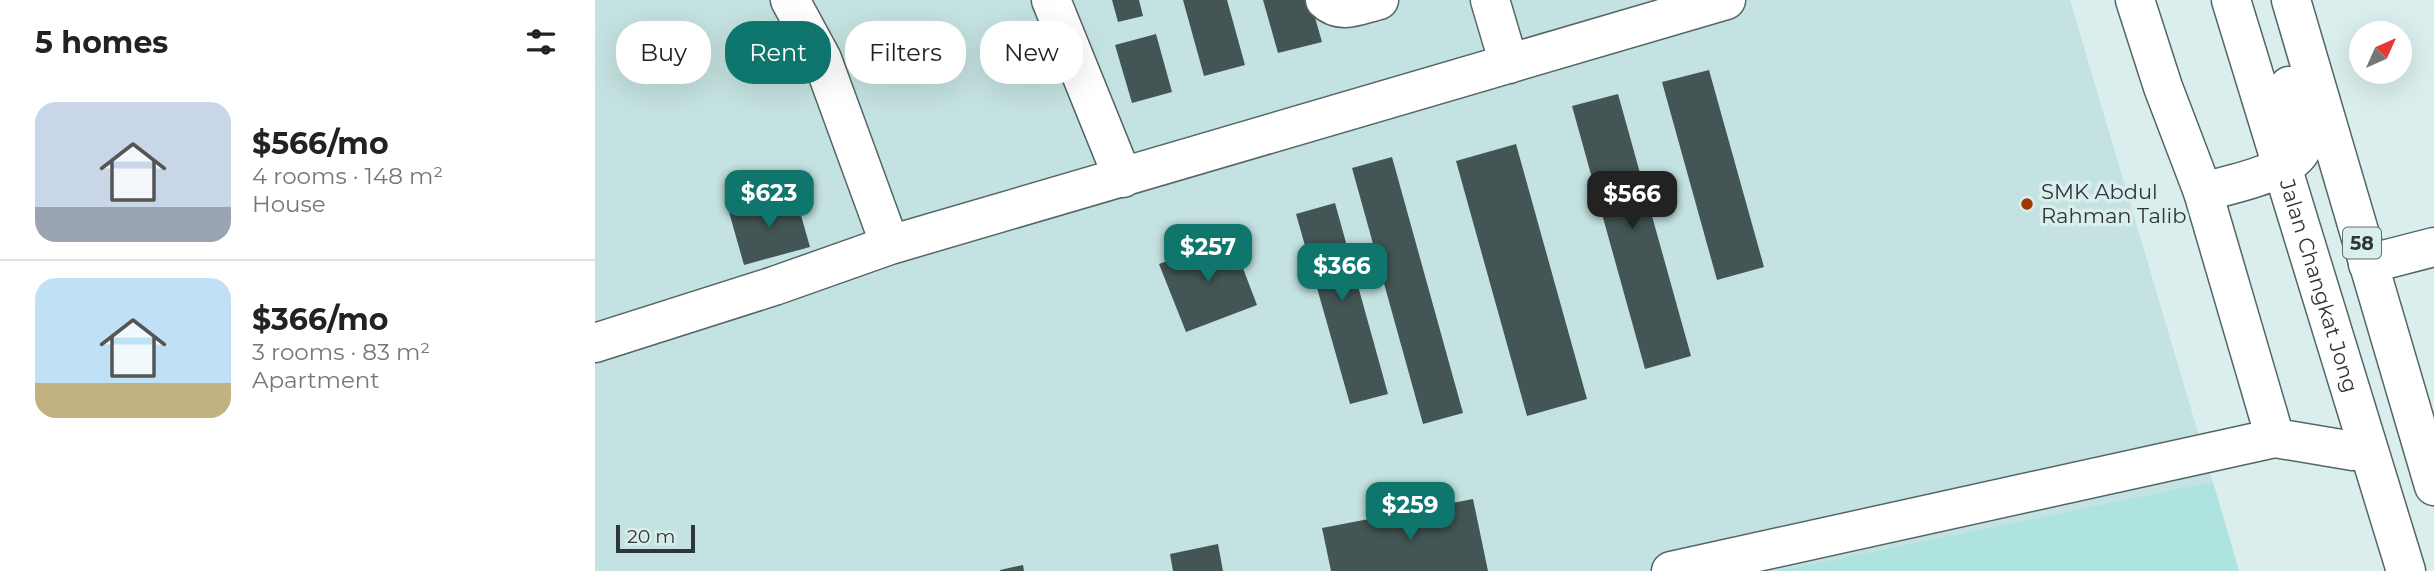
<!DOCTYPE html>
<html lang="en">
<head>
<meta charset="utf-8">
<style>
  :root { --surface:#fff; --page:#f6f6f6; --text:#222; --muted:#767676; --line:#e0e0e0; --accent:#0f766e }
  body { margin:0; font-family:Montserrat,sans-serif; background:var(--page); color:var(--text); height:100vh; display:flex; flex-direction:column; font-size:26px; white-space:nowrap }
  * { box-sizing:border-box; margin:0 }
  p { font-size:23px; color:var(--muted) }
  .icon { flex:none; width:38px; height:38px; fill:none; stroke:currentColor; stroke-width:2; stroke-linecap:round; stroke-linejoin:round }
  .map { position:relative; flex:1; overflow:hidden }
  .side { display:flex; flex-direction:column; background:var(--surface); width:595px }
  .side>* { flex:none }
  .hud { position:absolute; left:21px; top:21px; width:665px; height:63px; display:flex; gap:14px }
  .needle { width:46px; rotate:45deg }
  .controls { position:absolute; left:1754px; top:21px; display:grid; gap:14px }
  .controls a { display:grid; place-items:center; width:63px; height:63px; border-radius:50%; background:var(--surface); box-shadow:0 7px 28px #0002; font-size:35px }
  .scale { position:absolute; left:21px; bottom:18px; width:79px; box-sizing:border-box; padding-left:7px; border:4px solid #2f3736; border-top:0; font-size:19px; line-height:24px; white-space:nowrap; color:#2f3736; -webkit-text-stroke:5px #d9eeed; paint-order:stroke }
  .price { position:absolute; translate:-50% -60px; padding:0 16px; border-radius:14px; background:var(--accent); color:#fff; font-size:23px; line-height:46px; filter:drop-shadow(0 2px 4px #0008) }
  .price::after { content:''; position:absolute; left:50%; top:42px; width:21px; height:16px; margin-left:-10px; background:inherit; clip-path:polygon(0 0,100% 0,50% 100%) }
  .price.selected { background:#222; color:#fff }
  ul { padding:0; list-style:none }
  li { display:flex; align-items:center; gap:21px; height:175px; padding:0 35px }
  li+li { border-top:2px solid var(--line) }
  li span { display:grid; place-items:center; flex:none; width:196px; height:140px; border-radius:21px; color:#555 }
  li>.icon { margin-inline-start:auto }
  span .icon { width:84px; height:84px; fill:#fffc; stroke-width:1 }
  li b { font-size:30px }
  h2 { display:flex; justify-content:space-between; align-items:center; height:84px; padding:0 35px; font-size:30px }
  .chip { padding:0 24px; border-radius:28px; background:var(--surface); box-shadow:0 7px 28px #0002; font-size:24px; line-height:63px }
  .chip.selected { background:var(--accent); color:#fff }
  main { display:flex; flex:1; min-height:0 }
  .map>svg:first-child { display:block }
</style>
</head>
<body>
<main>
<section class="side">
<h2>5 homes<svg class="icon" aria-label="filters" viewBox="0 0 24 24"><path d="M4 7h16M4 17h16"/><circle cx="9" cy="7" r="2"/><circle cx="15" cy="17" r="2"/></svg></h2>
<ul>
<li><span style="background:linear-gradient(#c9d6e8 75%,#9aa5b1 0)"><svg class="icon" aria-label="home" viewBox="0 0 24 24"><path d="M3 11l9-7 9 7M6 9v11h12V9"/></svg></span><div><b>$566/mo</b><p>4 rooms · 148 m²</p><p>House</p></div></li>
<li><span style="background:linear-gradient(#bfe0f5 75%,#c2b280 0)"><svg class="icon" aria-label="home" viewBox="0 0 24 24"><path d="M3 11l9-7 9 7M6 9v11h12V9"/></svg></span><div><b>$366/mo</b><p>3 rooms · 83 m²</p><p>Apartment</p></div></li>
</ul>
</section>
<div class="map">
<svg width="1839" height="571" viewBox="0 0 1839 571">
  <rect width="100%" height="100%" fill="#d9eeed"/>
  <path fill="#c4e2e1" d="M0 0H1475L1644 571H0Z"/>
  <path fill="#aee3e0" d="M1618 482 1644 571H1185Z"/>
  <path fill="#435554" d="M517 0H544L548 16 523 22Z
    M588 0H632L650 65 609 76Z
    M668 0H715L727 42 683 53Z
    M561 34 577 92 537 103 520 45Z
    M1114 70 1169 267 1122 280 1067 82Z
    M1023 94 1096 356 1050 369 977 106Z
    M921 144 992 399 932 416 861 161Z
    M797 157 868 413 828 424 757 168Z
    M200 194 215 247 149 265 134 212Z
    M740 203 793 394 755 404 701 214Z
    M636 237 662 305 591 332 564 264Z
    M878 499 893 571H736L727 528Z
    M623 544 628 571H578L575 554Z
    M428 565 429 571H405V570Z"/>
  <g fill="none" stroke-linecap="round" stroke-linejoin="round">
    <g stroke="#536665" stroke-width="41">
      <path id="minor" d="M195 0 227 59 295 245
        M456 0 528 178
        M730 0C746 15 764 5 784 0
        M895 0 914 64
        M1540 0 1568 87 1608 192 1680 438
        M1773 264 1839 247
        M0 343 179 286 295 245 1131 0
        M1076 571 1680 438 1758 451"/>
    </g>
    <g stroke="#536665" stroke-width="41">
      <g id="highway">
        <path id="s1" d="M1636 0 1811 571"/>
        <path d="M1696 0 1839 486"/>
        <path d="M1608 192C1632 185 1703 172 1708 145 1711 127 1699 103 1694 86"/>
      </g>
    </g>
    <use href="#minor" stroke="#fff" stroke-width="38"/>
    <use href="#highway" stroke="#fff" stroke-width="38"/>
  </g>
  <circle fill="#9c3801" stroke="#d9eeed" stroke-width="2.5" cx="1432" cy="204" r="7"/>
  <g text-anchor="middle" stroke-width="7" stroke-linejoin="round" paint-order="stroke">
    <rect fill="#d9eeed" stroke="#626e6d" stroke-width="2" x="1748" y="227.5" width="38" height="31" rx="5"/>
    <g font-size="19" font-weight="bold" fill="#2f3736">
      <text x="1767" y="250">58</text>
    </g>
    <g font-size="21" fill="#2f3736" stroke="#d9eeed" text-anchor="start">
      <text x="1446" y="199">SMK Abdul<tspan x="1446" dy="24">Rahman Talib</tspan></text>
    </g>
    <g font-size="21" fill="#2f3736" stroke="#d9eeed">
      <text dy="7" stroke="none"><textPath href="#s1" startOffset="299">Jalan Changkat Jong</textPath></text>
    </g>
  </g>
</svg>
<div class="controls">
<a><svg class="needle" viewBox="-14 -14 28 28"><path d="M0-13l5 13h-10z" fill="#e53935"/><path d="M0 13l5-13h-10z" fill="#767676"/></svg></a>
</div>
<div class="scale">20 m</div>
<b class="price" style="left:174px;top:230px">$623</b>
<b class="price selected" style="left:1037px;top:231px">$566</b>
<b class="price" style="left:613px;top:284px">$257</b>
<b class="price" style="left:747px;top:303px">$366</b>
<b class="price" style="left:815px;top:542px">$259</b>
<div class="hud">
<a class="chip">Buy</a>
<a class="chip selected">Rent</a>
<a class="chip">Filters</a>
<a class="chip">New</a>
</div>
</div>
</main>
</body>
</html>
